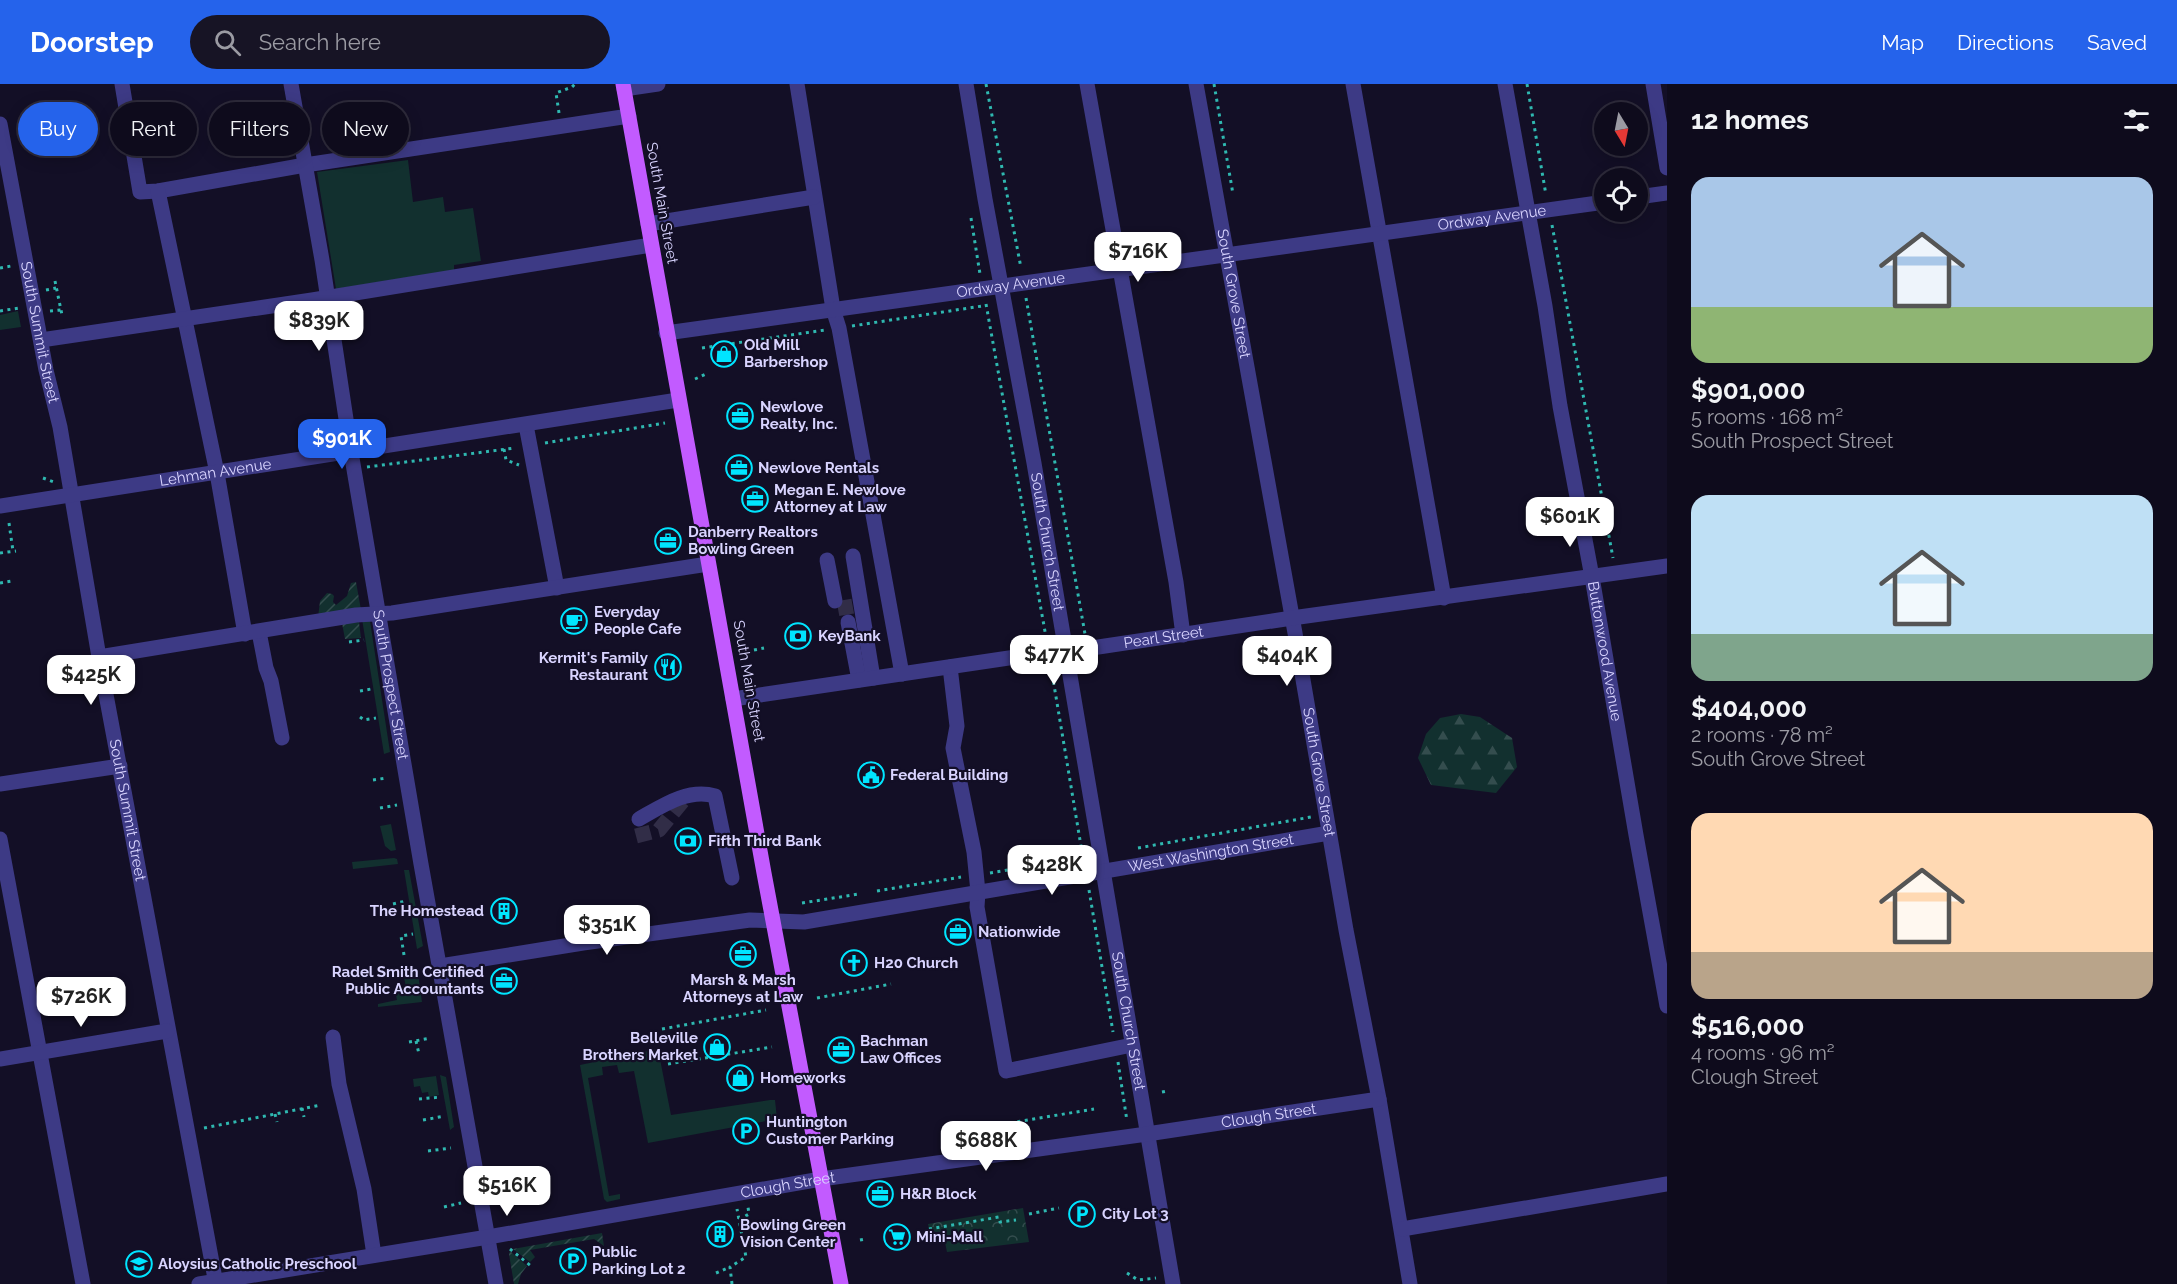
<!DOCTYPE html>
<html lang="en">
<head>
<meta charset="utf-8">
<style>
  :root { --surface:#0e0b1c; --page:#171425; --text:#f1f3f6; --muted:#9b9ba3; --line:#2e2b3b; --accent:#2563eb }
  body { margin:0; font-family:Raleway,sans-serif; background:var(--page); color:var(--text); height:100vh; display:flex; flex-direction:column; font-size:22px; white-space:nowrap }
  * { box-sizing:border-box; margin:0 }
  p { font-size:20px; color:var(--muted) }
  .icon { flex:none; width:33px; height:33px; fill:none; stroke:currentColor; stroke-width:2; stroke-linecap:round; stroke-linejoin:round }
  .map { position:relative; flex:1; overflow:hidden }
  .sheet { display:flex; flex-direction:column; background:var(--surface); width:510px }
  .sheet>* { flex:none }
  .banner { position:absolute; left:18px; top:18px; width:570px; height:54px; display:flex; gap:12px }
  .needle { width:39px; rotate:170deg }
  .controls { position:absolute; left:1594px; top:18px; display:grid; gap:12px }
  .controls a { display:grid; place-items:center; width:54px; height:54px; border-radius:50%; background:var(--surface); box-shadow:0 3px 15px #0003,0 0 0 2px var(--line); font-size:30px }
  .price { position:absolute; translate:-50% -51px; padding:0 14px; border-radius:12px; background:#fff; color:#222; font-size:20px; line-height:39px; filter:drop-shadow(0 2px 3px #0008) }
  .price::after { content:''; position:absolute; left:50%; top:36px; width:18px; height:14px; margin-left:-9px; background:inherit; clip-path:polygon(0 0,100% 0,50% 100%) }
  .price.active { background:var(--accent); color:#fff }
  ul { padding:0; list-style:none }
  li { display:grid; align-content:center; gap:12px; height:318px; padding:0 24px }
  li span { display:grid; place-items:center; height:186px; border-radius:18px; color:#555 }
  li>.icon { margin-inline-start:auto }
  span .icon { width:108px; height:108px; fill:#fffc; stroke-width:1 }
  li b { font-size:26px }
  h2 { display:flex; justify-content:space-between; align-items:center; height:72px; padding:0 24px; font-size:26px }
  .tag { padding:0 21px; border-radius:27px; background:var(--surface); box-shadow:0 3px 15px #0003,0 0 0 2px var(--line); font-size:21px; line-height:54px }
  .tag.active { background:var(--accent); color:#fff }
  header { display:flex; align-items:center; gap:36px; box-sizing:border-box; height:84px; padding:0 30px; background:var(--accent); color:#fff }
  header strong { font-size:28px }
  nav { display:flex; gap:33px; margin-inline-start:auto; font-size:21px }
  .search { width:420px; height:54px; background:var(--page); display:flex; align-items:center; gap:15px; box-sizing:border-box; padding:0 21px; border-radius:33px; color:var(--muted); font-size:22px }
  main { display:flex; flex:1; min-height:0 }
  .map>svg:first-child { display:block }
</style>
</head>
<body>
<header>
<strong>Doorstep</strong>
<div class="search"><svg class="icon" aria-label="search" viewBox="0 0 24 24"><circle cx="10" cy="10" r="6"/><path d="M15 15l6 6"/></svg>Search here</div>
<nav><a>Map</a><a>Directions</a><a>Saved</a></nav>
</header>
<main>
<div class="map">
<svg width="1667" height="1200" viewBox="0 0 1667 1200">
  <defs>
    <pattern id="forest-firs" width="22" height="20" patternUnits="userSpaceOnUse" patternTransform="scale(1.5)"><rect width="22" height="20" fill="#12302f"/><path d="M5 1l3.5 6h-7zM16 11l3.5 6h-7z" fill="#344d4e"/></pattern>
    <pattern id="park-crowns" width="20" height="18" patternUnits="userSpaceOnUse" patternTransform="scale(1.5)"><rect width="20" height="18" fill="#12302f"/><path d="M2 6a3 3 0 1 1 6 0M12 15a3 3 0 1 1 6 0" fill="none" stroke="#344d4e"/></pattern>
    <pattern id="garden-furrows" width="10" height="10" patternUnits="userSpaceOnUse" patternTransform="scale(1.5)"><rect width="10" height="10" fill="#12302f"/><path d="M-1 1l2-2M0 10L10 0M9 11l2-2" fill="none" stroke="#344d4e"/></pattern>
  </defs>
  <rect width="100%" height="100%" fill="#130f26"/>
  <path fill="#12302f" d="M408 76 413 118 443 113 445 128 473 124 481 177 454 181V186L336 205 317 88Z
    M18 227 21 243 0 246V231Z
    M362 535 370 537 390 668 384 670Z
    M391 740 396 766 391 767 385 762 380 742Z
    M394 774 397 775 398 780 353 785 352 778Z
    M404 786H409L423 862 417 865Z
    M418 890 422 918 378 923V920L397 916 395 907 406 904 404 893Z
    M658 965 671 1031 770 1016H775L777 1035 648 1059 634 987 619 989 617 981 602 983 603 991 588 994 609 1112 620 1110V1115L607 1118 604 1115 580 981Z
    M440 991 446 993 454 1043 450 1046Z
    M436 992 439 1011 429 1013 428 1008 422 1009 420 1002 414 1003 413 995Z"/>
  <path fill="url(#forest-firs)" d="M1461 630 1480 633 1512 654 1517 683 1496 709 1431 701 1418 674 1426 650 1440 634Z"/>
  <path fill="url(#park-crowns)" d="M1023 1124 1029 1158 947 1168 944 1153 931 1155 928 1140Z"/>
  <path fill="url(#garden-furrows)" d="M356 498 361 526 318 534 320 517 327 509 332 510 334 512 333 518 336 521 347 512 351 499Z
    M359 538 361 554 345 555 342 539Z
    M602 1149 604 1162 594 1155 530 1166 535 1173 530 1178 513 1165Z
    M510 1167 527 1182 521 1190 518 1200H514L509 1170Z"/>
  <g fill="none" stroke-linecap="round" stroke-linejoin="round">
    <path stroke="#312d47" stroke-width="15" stroke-dasharray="15 8" stroke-linecap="butt" d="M844 516 848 538
      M636 752 659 746 686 713"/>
    <path stroke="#2fb8b0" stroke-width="3" stroke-dasharray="3 4.5" stroke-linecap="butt" d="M986 0 1021 184
      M1214 0 1233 110
      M1527 0 1546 111
      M559 29 556 9 572 3 575 0
      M971 134 980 190
      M1552 141 1613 474
      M0 184 11 182
      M55 197 62 231
      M46 206 56 204
      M1026 214 1085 550
      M986 220 1046 553
      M0 227 19 224
      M50 227 61 226
      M852 242 982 222
      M702 264 825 246
      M695 295 706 290
      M545 359 665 339
      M504 365 506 376 519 381
      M367 383 515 364
      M43 394 54 398
      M9 439 13 467
      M0 469 16 467
      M0 499 12 497
      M349 558 364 556
      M754 566 764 564
      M1051 583 1083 774H1082
      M360 607 371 605
      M360 633 364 636 376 634
      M373 696 386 694
      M380 724 397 721
      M1138 764 1311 733
      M990 789 1039 781
      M1089 806 1113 948
      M877 807 961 793
      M802 819 859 810
      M393 820 406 817
      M404 871 401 852 413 850
      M397 892 419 888
      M817 914 891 900
      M662 945 766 926
      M416 957 419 970
      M409 958 431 954
      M1118 978 1127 1037
      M668 980 772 963
      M1162 1008 1167 1007
      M419 1015 441 1013
      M302 1024 304 1033
      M275 1030 277 1038
      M423 1036 445 1032
      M1010 1039 1094 1025
      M204 1044 321 1021
      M428 1067 451 1064
      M444 1123 461 1119
      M1029 1130 1059 1124
      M739 1136 749 1130 748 1123
      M929 1145 999 1133 1000 1138 1016 1136
      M860 1156 865 1155
      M510 1165 531 1182
      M716 1189 730 1183
      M1127 1189 1138 1196 1156 1194
      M732 1200 730 1183 746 1173 737 1125"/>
    <g stroke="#3d3a85" stroke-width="15">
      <path d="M122 0 140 108 158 107 305 81 629 32"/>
      <path id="s1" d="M291 0 322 176 351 368 421 780 496 1200"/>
      <path d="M797 0 833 225 839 244 902 590"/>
      <path id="s2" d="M966 0 985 115 1034 379 1173 1200"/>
      <path d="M1087 0 1176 498 1183 551"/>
      <path id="s3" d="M1196 0 1295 549 1346 846 1379 1015 1410 1200"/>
      <path d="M1353 0 1444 514"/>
      <path id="s4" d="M1505 0 1545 222 1560 322 1592 493 1636 751 1667 922"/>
      <path d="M1653 0 1667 84"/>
      <path d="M624 5 658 0"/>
      <path id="s5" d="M0 40 46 286 60 343 99 573 216 1200"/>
      <path d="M158 107 217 389 245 550"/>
      <path d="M1638 113 1667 109"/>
      <path d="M648 140 814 113"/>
      <path id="s6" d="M666 249 1605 118"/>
      <path d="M41 256 312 216 651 161"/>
      <path d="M526 341 557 504"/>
      <path id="s7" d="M0 422 678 316"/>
      <path d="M853 472 873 594"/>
      <path d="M827 476 835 517"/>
      <path d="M848 538 859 596"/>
      <path d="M259 548 266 584 271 597 282 654"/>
      <path d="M99 573 356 531 392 529 708 480"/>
      <path d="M950 583 957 642 953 664 974 768 978 808 977 823 1006 987 1132 961"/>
      <path id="s8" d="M733 615 1049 568 1085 565 1292 534 1667 482"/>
      <path d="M0 700 120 682"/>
      <path d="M639 735C662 722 688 704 715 712L732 794"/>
      <path d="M0 755 83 1200"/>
      <path id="s9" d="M440 882 583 859 750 836 804 838 1329 749"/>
      <path d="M333 953 339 1000 364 1105 374 1171"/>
      <path d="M0 975 167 947"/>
      <path d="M1402 1145 1667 1100"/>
      <path id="s10" d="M199 1200 488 1153 821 1095 1147 1050 1379 1015"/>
    </g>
    <path stroke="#c25bff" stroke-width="15" d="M623 0 764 789 841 1200"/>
  </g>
  <defs>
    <g id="shop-ring" transform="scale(1.35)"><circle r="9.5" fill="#130f26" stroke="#00e5ff" stroke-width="1.5"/><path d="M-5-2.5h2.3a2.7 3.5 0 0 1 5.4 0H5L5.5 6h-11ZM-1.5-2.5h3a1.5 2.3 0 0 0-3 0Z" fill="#00e5ff"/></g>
    <g id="office-ring" transform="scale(1.35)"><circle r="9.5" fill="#130f26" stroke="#00e5ff" stroke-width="1.5"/><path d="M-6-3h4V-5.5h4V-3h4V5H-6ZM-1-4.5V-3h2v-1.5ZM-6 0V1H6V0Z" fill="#00e5ff"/></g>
    <g id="cafe-ring" transform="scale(1.35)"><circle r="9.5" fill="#130f26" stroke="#00e5ff" stroke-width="1.5"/><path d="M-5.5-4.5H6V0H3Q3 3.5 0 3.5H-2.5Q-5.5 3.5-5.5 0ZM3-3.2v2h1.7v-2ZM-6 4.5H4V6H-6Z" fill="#00e5ff"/></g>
    <g id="bank-ring" transform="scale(1.35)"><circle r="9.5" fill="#130f26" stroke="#00e5ff" stroke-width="1.5"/><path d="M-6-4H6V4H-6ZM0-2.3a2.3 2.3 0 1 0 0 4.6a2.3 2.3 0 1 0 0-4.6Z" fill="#00e5ff"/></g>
    <g id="restaurant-ring" transform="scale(1.35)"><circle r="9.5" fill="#130f26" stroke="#00e5ff" stroke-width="1.5"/><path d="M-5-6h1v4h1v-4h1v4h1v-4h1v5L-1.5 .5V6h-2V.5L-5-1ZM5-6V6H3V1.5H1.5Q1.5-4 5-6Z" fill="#00e5ff"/></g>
    <g id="civic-ring" transform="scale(1.35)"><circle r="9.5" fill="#130f26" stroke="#00e5ff" stroke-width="1.5"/><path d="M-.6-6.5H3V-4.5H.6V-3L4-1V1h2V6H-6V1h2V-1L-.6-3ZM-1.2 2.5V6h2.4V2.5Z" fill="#00e5ff"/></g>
    <g id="building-ring" transform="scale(1.35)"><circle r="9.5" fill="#130f26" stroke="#00e5ff" stroke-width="1.5"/><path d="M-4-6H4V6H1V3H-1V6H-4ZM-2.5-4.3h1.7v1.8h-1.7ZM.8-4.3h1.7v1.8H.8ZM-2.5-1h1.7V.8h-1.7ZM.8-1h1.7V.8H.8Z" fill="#00e5ff"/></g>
    <g id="church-ring" transform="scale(1.35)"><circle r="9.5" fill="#130f26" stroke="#00e5ff" stroke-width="1.5"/><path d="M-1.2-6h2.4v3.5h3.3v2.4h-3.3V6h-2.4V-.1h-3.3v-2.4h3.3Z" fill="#00e5ff"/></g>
    <g id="parking-ring" transform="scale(1.35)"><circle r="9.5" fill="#130f26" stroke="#00e5ff" stroke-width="1.5"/><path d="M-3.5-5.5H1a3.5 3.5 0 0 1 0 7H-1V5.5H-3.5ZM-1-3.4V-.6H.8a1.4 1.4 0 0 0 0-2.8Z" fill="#00e5ff"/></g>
    <g id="supermarket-ring" transform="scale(1.35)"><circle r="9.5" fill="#130f26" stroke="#00e5ff" stroke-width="1.5"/><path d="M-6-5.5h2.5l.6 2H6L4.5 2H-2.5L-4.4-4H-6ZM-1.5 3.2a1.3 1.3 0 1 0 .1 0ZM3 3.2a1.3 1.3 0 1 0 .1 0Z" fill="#00e5ff"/></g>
    <g id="school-ring" transform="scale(1.35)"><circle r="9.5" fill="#130f26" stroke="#00e5ff" stroke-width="1.5"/><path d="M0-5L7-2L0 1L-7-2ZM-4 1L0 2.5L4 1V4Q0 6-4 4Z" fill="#00e5ff"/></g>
  </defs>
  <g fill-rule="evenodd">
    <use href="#shop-ring" x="724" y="270"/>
    <use href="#office-ring" x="740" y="332"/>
    <use href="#office-ring" x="739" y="384"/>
    <use href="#office-ring" x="755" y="415"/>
    <use href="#office-ring" x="668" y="457"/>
    <use href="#cafe-ring" x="574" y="537"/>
    <use href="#bank-ring" x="798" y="552"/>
    <use href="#restaurant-ring" x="668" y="583"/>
    <use href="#civic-ring" x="871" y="691"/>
    <use href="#bank-ring" x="688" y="757"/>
    <use href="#building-ring" x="504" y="827"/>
    <use href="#office-ring" x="958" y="848"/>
    <use href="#office-ring" x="743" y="870"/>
    <use href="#church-ring" x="854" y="879"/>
    <use href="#office-ring" x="504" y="897"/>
    <use href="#shop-ring" x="717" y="963"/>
    <use href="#office-ring" x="841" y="966"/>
    <use href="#shop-ring" x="740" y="994"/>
    <use href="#parking-ring" x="746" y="1047"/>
    <use href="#office-ring" x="880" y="1110"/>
    <use href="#parking-ring" x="1082" y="1130"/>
    <use href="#building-ring" x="720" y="1150"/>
    <use href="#supermarket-ring" x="897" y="1153"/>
    <use href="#parking-ring" x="573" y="1177"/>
    <use href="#school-ring" x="139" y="1180"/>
  </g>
  <g text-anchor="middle" stroke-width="4.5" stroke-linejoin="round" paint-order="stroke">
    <g font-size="15" fill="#d9d4ff" stroke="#130f26">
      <text transform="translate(662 119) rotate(80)" y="5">South Main Street</text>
      <text dy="5" stroke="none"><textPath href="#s6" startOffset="834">Ordway Avenue</textPath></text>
      <text dy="5" stroke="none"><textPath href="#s6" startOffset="348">Ordway Avenue</textPath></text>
      <text dy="5" stroke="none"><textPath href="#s3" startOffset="213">South Grove Street</textPath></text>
      <text dy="5" stroke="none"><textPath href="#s5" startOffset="212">South Summit Street</textPath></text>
      <text dy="5" stroke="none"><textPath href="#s7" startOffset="218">Lehman Avenue</textPath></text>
      <text dy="5" stroke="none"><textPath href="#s2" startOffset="465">South Church Street</textPath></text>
      <text dy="5" stroke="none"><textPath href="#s8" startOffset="435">Pearl Street</textPath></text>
      <text dy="5" stroke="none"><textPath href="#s4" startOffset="576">Buttonwood Avenue</textPath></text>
      <text transform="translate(749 597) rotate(80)" y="5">South Main Street</text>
      <text dy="5" stroke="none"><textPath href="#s1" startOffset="609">South Prospect Street</textPath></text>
      <text dy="5" stroke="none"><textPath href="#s3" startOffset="699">South Grove Street</textPath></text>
      <text dy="5" stroke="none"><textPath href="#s5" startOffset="698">South Summit Street</textPath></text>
      <text dy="5" stroke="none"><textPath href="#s9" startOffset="780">West Washington Street</textPath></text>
      <text dy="5" stroke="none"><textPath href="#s2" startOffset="951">South Church Street</textPath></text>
      <text dy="5" stroke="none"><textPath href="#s10" startOffset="1083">Clough Street</textPath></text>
      <text dy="5" stroke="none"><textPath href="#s10" startOffset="597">Clough Street</textPath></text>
    </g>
    <g font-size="15" font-weight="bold" fill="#d9d4ff" stroke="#130f26" text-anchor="start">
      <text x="744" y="266">Old Mill<tspan x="744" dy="17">Barbershop</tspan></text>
      <text x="760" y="328">Newlove<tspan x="760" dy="17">Realty, Inc.</tspan></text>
      <text x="758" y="389">Newlove Rentals</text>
      <text x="774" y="411">Megan E. Newlove<tspan x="774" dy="17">Attorney at Law</tspan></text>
      <text x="688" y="453">Danberry Realtors<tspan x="688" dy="17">Bowling Green</tspan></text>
      <text x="594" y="533">Everyday<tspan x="594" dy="17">People Cafe</tspan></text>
      <text x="818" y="557">KeyBank</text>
      <text x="648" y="579" text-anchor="end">Kermit's Family<tspan x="648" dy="17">Restaurant</tspan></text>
      <text x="890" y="696">Federal Building</text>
      <text x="708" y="762">Fifth Third Bank</text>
      <text x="484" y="832" text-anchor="end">The Homestead</text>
      <text x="978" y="853">Nationwide</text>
      <text x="874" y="884">H20 Church</text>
      <text x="484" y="893" text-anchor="end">Radel Smith Certified<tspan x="484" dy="17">Public Accountants</tspan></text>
      <text x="743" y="901" text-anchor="middle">Marsh &amp; Marsh<tspan x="743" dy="17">Attorneys at Law</tspan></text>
      <text x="698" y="959" text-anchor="end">Belleville<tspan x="698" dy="17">Brothers Market</tspan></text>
      <text x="860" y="962">Bachman<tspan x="860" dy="17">Law Offices</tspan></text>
      <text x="760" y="999">Homeworks</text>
      <text x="766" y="1043">Huntington<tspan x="766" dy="17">Customer Parking</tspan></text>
      <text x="900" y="1115">H&amp;R Block</text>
      <text x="1102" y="1135">City Lot 3</text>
      <text x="740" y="1146">Bowling Green<tspan x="740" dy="17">Vision Center</tspan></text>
      <text x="916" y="1158">Mini-Mall</text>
      <text x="592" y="1173">Public<tspan x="592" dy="17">Parking Lot 2</tspan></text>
      <text x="158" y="1185">Aloysius Catholic Preschool</text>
    </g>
  </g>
</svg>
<div class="controls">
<a><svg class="needle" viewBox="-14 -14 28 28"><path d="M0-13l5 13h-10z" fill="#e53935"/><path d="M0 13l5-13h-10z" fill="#9b9ba3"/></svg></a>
<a><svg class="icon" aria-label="locate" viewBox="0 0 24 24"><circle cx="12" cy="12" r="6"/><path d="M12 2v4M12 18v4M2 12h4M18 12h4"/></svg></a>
</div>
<b class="price" style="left:1138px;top:199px">$716K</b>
<b class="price" style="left:319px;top:268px">$839K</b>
<b class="price active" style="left:342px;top:386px">$901K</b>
<b class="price" style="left:1570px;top:464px">$601K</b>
<b class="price" style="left:1054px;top:602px">$477K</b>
<b class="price" style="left:1287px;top:603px">$404K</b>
<b class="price" style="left:91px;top:622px">$425K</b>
<b class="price" style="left:1052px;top:812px">$428K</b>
<b class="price" style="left:607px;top:872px">$351K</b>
<b class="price" style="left:81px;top:944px">$726K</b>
<b class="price" style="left:986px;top:1088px">$688K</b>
<b class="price" style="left:507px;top:1133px">$516K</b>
<div class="banner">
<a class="tag active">Buy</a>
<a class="tag">Rent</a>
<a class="tag">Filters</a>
<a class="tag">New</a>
</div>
</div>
<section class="sheet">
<h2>12 homes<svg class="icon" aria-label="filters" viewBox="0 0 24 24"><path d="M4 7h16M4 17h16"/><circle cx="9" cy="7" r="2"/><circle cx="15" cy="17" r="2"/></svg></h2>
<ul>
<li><span style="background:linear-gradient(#a9c7e8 70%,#8fb573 0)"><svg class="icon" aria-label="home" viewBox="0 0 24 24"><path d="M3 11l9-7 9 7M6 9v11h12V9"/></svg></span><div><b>$901,000</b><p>5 rooms · 168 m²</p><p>South Prospect Street</p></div></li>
<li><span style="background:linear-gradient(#bfe0f5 75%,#7fa58c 0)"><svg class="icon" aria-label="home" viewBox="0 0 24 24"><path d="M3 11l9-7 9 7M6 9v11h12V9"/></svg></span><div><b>$404,000</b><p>2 rooms · 78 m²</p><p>South Grove Street</p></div></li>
<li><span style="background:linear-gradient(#ffd9b3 75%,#b9a48a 0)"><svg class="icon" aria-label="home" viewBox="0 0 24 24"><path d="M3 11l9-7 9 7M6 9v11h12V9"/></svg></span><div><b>$516,000</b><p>4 rooms · 96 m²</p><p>Clough Street</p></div></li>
</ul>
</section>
</main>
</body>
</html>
